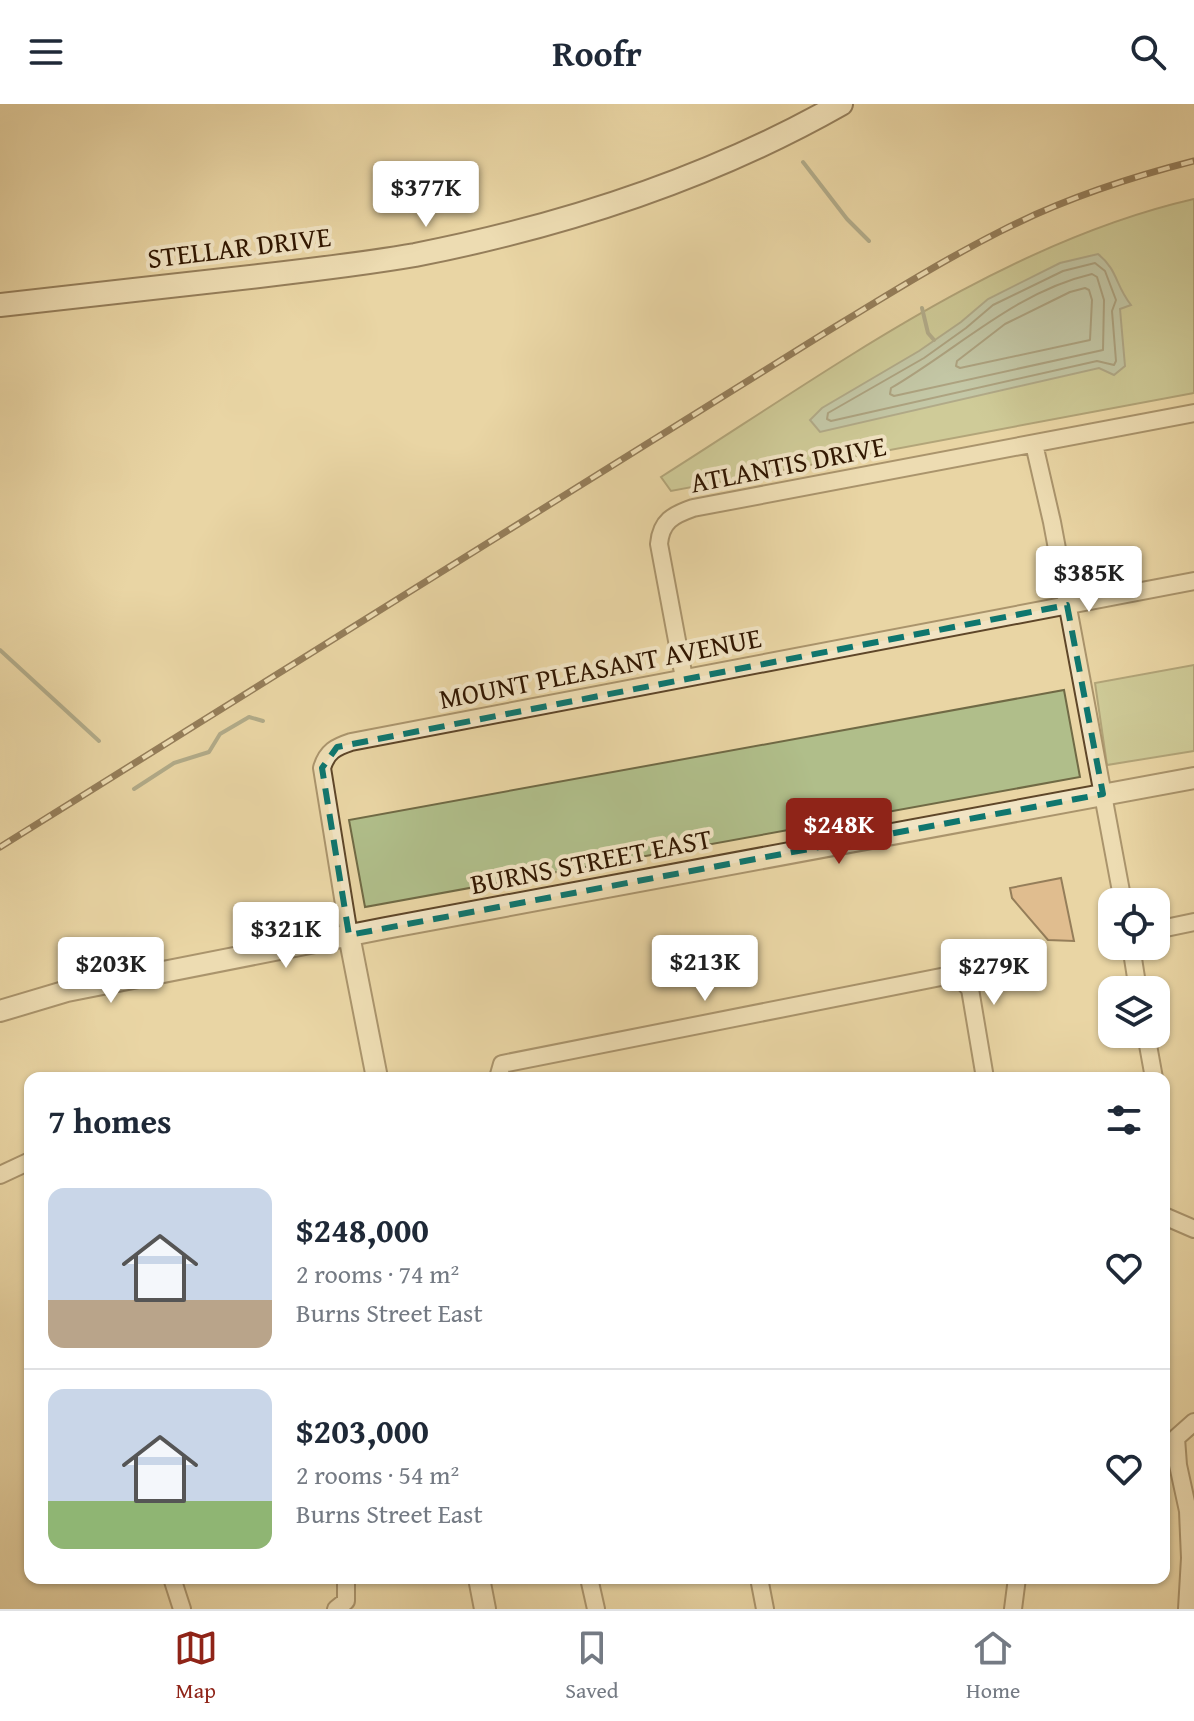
<!DOCTYPE html>
<html lang="en">
<head>
<meta charset="utf-8">
<style>
  :root { --surface:#fff; --page:#f2f2f3; --text:#1f2937; --muted:#747a83; --line:#e0e1e3; --accent:#8f2418 }
  body { margin:0; font-family:"Gentium Book Plus",serif; background:var(--page); color:var(--text); height:100vh; display:flex; flex-direction:column; font-size:30px; white-space:nowrap }
  * { box-sizing:border-box; margin:0 }
  p { font-size:26px; color:var(--muted) }
  .icon { flex:none; width:44px; height:44px; fill:none; stroke:currentColor; stroke-width:2; stroke-linecap:round; stroke-linejoin:round }
  .map { position:relative; flex:1; overflow:hidden }
  .details { position:absolute; left:24px; top:968px; width:1146px; height:512px; display:flex; flex-direction:column; background:var(--surface); border-radius:16px; box-shadow:0 2px 6px #0004 }
  .details>* { flex:none }
  .buttons { position:absolute; left:1098px; top:784px; display:grid; gap:16px }
  .buttons a { display:grid; place-items:center; width:72px; height:72px; border-radius:16px; background:var(--surface); box-shadow:0 2px 6px #0004; font-size:40px }
  .price { position:absolute; translate:-50% -68px; padding:0 18px; border-radius:8px; background:#fff; color:#222; font-size:26px; line-height:52px; filter:drop-shadow(0 2px 4px #0008) }
  .price::after { content:''; position:absolute; left:50%; top:48px; width:24px; height:18px; margin-left:-12px; background:inherit; clip-path:polygon(0 0,100% 0,50% 100%) }
  .price.on { background:var(--accent); color:#fff }
  ul { padding:0; list-style:none }
  li { display:flex; align-items:center; gap:24px; height:200px; padding:0 24px }
  li+li { border-top:2px solid var(--line) }
  li span { display:grid; place-items:center; flex:none; width:224px; height:160px; border-radius:16px; color:#555 }
  li>.icon { margin-inline-start:auto }
  span .icon { width:96px; height:96px; fill:#fffc; stroke-width:1 }
  li b { font-size:34px }
  h2 { display:flex; justify-content:space-between; align-items:center; height:96px; padding:0 24px; font-size:34px }
  header { display:flex; justify-content:space-between; align-items:center; height:104px; padding:0 24px; background:var(--surface); font-size:36px; font-weight:800 }
  .tab-bar { display:flex; justify-content:space-around; align-items:center; height:112px; border-top:2px solid var(--line); background:var(--surface); font-size:22px; color:var(--muted) }
  .tab-bar a { display:grid; justify-items:center; gap:4px }
  .tab-bar .on { color:var(--accent) }
  .map>svg:first-child { display:block }
</style>
</head>
<body>
<header><svg class="icon" aria-label="menu" viewBox="0 0 24 24"><path d="M4 6h16M4 12h16M4 18h16"/></svg>Roofr<svg class="icon" aria-label="search" viewBox="0 0 24 24"><circle cx="10" cy="10" r="6"/><path d="M15 15l6 6"/></svg></header>
<div class="map">
<svg width="1194" height="1505" viewBox="0 0 1194 1505">
  <rect width="100%" height="100%" fill="#e9d5a4"/>
  <filter id="stains"><feTurbulence type="fractalNoise" baseFrequency=".0025" numOctaves="4"/><feColorMatrix values="0 0 0 0 .2 0 0 0 0 .09 0 0 0 0 .02 0 0 0 .5 -.17"/></filter>
  <radialGradient id="worn" r=".72"><stop offset=".6" stop-color="#630" stop-opacity="0"/><stop offset="1" stop-color="#630" stop-opacity=".3"/></radialGradient>
  <path fill="#b0be8a" stroke="#706a45" stroke-width="2" d="M1194 95V289L671 387 661 373C826 269 1001 139 1194 95Z
    M1194 561V647L1107 661 1095 579Z
    M1064 586 1080 673 365 803 349 716Z"/>
  <path fill="#98b8ab" stroke="#6e7767" stroke-width="2" d="M1098 150C1118 166 1115 181 1131 201L1120 205 1125 262 1114 271 1099 264 820 328 810 316 822 304 919 247 961 218 988 195 1060 159Z"/>
  <g fill="none" stroke-linecap="round" stroke-linejoin="round">
    <path stroke="#646756" stroke-width="2" d="M1095 159 1105 167 1116 196 1112 207 1116 257 1114 261 1097 257 831 317 827 315 828 309 924 254 966 224 993 201 1063 167Z
      M1092 170 1097 173 1104 196 1103 246 894 292 890 290 891 284C958 245 1015 188 1092 170Z
      M1085 184 1089 186 1092 196 1090 236 960 264 956 262 957 257 1005 220 1070 188Z"/>
    <path stroke="#6e7767" stroke-width="4" d="M803 58 847 115 869 137
      M922 204 928 229 934 236
      M0 546 99 637
      M134 685 174 659 209 648 220 630 249 613 263 617"/>
  </g>
  <path fill="#d69f75" stroke="#301600" stroke-width="2" d="M1061 774 1074 837 1048 836 1012 794 1010 784Z"/>
  <g fill="none" stroke-linecap="round" stroke-linejoin="round">
    <g stroke="#5e4629" stroke-width="20">
      <path id="minor" d="M1034 340 1052 418 1123 798
        M684 574 659 440C661 417 673 411 693 404L1194 309
        M1156 826 1194 818
        M349 831 322 664C327 647 336 643 351 638L1194 477
        M1131 842 1138 886
        M1146 930 1154 974
        M498 974 502 960 951 871 960 874 970 885 985 974
        M0 1071 30 1057
        M1164 1112 1194 1125
        M172 1474 182 1505
        M589 1474 596 1505
        M759 1474 765 1505
        M336 1505 346 1497V1474
        M1013 1505 1017 1474
        M1187 1505 1190 1454 1188 1407 1178 1361 1176 1334 1194 1318"/>
    </g>
    <g stroke="#5e4629" stroke-width="24">
      <path id="tertiary" d="M349 831 377 974
        M0 907 67 887 386 824 1194 674
        M479 1474 485 1505"/>
    </g>
    <g stroke="#301600" stroke-width="26">
      <path id="secondary" d="M0 201C86 191 173 182 259 172 311 166 363 160 415 151 563 122 709 75 841 0"/>
    </g>
    <use href="#minor" stroke="#f1e4c4" stroke-width="16"/>
    <use href="#tertiary" stroke="#f1e4c4" stroke-width="20"/>
    <use href="#secondary" stroke="#f1e4c4" stroke-width="22"/>
    <g stroke="#301600" stroke-width="7">
      <path id="rail" d="M0 743 820 232C879 196 938 159 999 128 1061 96 1127 74 1194 57"/>
    </g>
    <use href="#rail" stroke="#f1e4c4" stroke-width="4" stroke-dasharray="12" stroke-linecap="butt"/>
  </g>
  <path d="M0 0H1194V1505H0ZM1067 501 1103 690 349 831 322 664 337 643Z" fill="#e9d5a4" fill-opacity=".55" fill-rule="evenodd"/>
  <path fill="none" stroke="#0f766e" stroke-width="6" stroke-dasharray="16 10" stroke-linejoin="round" d="M1067 501 1103 690 349 831 322 664 337 643Z"/>
  <g text-anchor="middle" stroke-width="8" stroke-linejoin="round" paint-order="stroke">
    <g font-size="28" fill="#301600" stroke="#f1e4c4">
      <text transform="translate(239 143) rotate(-7)" y="10">STELLAR DRIVE</text>
      <text transform="translate(788 360) rotate(-11)" y="10">ATLANTIS DRIVE</text>
      <text transform="translate(600 564) rotate(-11)" y="10">MOUNT PLEASANT AVENUE</text>
      <text transform="translate(591 757) rotate(-11)" y="10">BURNS STREET EAST</text>
    </g>
  </g>
  <rect width="100%" height="100%" filter="url(#stains)"/>
  <rect width="100%" height="100%" fill="url(#worn)"/>
</svg>
<div class="buttons">
<a><svg class="icon" aria-label="locate" viewBox="0 0 24 24"><circle cx="12" cy="12" r="6"/><path d="M12 2v4M12 18v4M2 12h4M18 12h4"/></svg></a>
<a><svg class="icon" aria-label="layers" viewBox="0 0 24 24"><path d="M12 4l9 5-9 5-9-5zM3 14l9 5 9-5"/></svg></a>
</div>
<b class="price" style="left:426px;top:125px">$377K</b>
<b class="price" style="left:1089px;top:510px">$385K</b>
<b class="price on" style="left:839px;top:762px">$248K</b>
<b class="price" style="left:286px;top:866px">$321K</b>
<b class="price" style="left:705px;top:899px">$213K</b>
<b class="price" style="left:111px;top:901px">$203K</b>
<b class="price" style="left:994px;top:903px">$279K</b>
<section class="details">
<h2>7 homes<svg class="icon" aria-label="filters" viewBox="0 0 24 24"><path d="M4 7h16M4 17h16"/><circle cx="9" cy="7" r="2"/><circle cx="15" cy="17" r="2"/></svg></h2>
<ul>
<li><span style="background:linear-gradient(#c9d6e8 70%,#b9a48a 0)"><svg class="icon" aria-label="home" viewBox="0 0 24 24"><path d="M3 11l9-7 9 7M6 9v11h12V9"/></svg></span><div><b>$248,000</b><p>2 rooms · 74 m²</p><p>Burns Street East</p></div><svg class="icon" aria-label="heart" viewBox="0 0 24 24"><path d="M12 20l-8-8c-3-5 5-10 8-4 3-6 11-1 8 4z"/></svg></li>
<li><span style="background:linear-gradient(#c9d6e8 70%,#8fb573 0)"><svg class="icon" aria-label="home" viewBox="0 0 24 24"><path d="M3 11l9-7 9 7M6 9v11h12V9"/></svg></span><div><b>$203,000</b><p>2 rooms · 54 m²</p><p>Burns Street East</p></div><svg class="icon" aria-label="heart" viewBox="0 0 24 24"><path d="M12 20l-8-8c-3-5 5-10 8-4 3-6 11-1 8 4z"/></svg></li>
</ul>
</section>
</div>
<nav class="tab-bar">
<a class="on"><svg class="icon" aria-label="map" viewBox="0 0 24 24"><path d="M3 6l6-2 6 2 6-2v14l-6 2-6-2-6 2zM9 4v14M15 6v14"/></svg>Map</a>
<a><svg class="icon" aria-label="saved" viewBox="0 0 24 24"><path d="M7 4h10v16l-5-4-5 4z"/></svg>Saved</a>
<a><svg class="icon" aria-label="home" viewBox="0 0 24 24"><path d="M3 11l9-7 9 7M6 9v11h12V9"/></svg>Home</a>
</nav>
</body>
</html>
